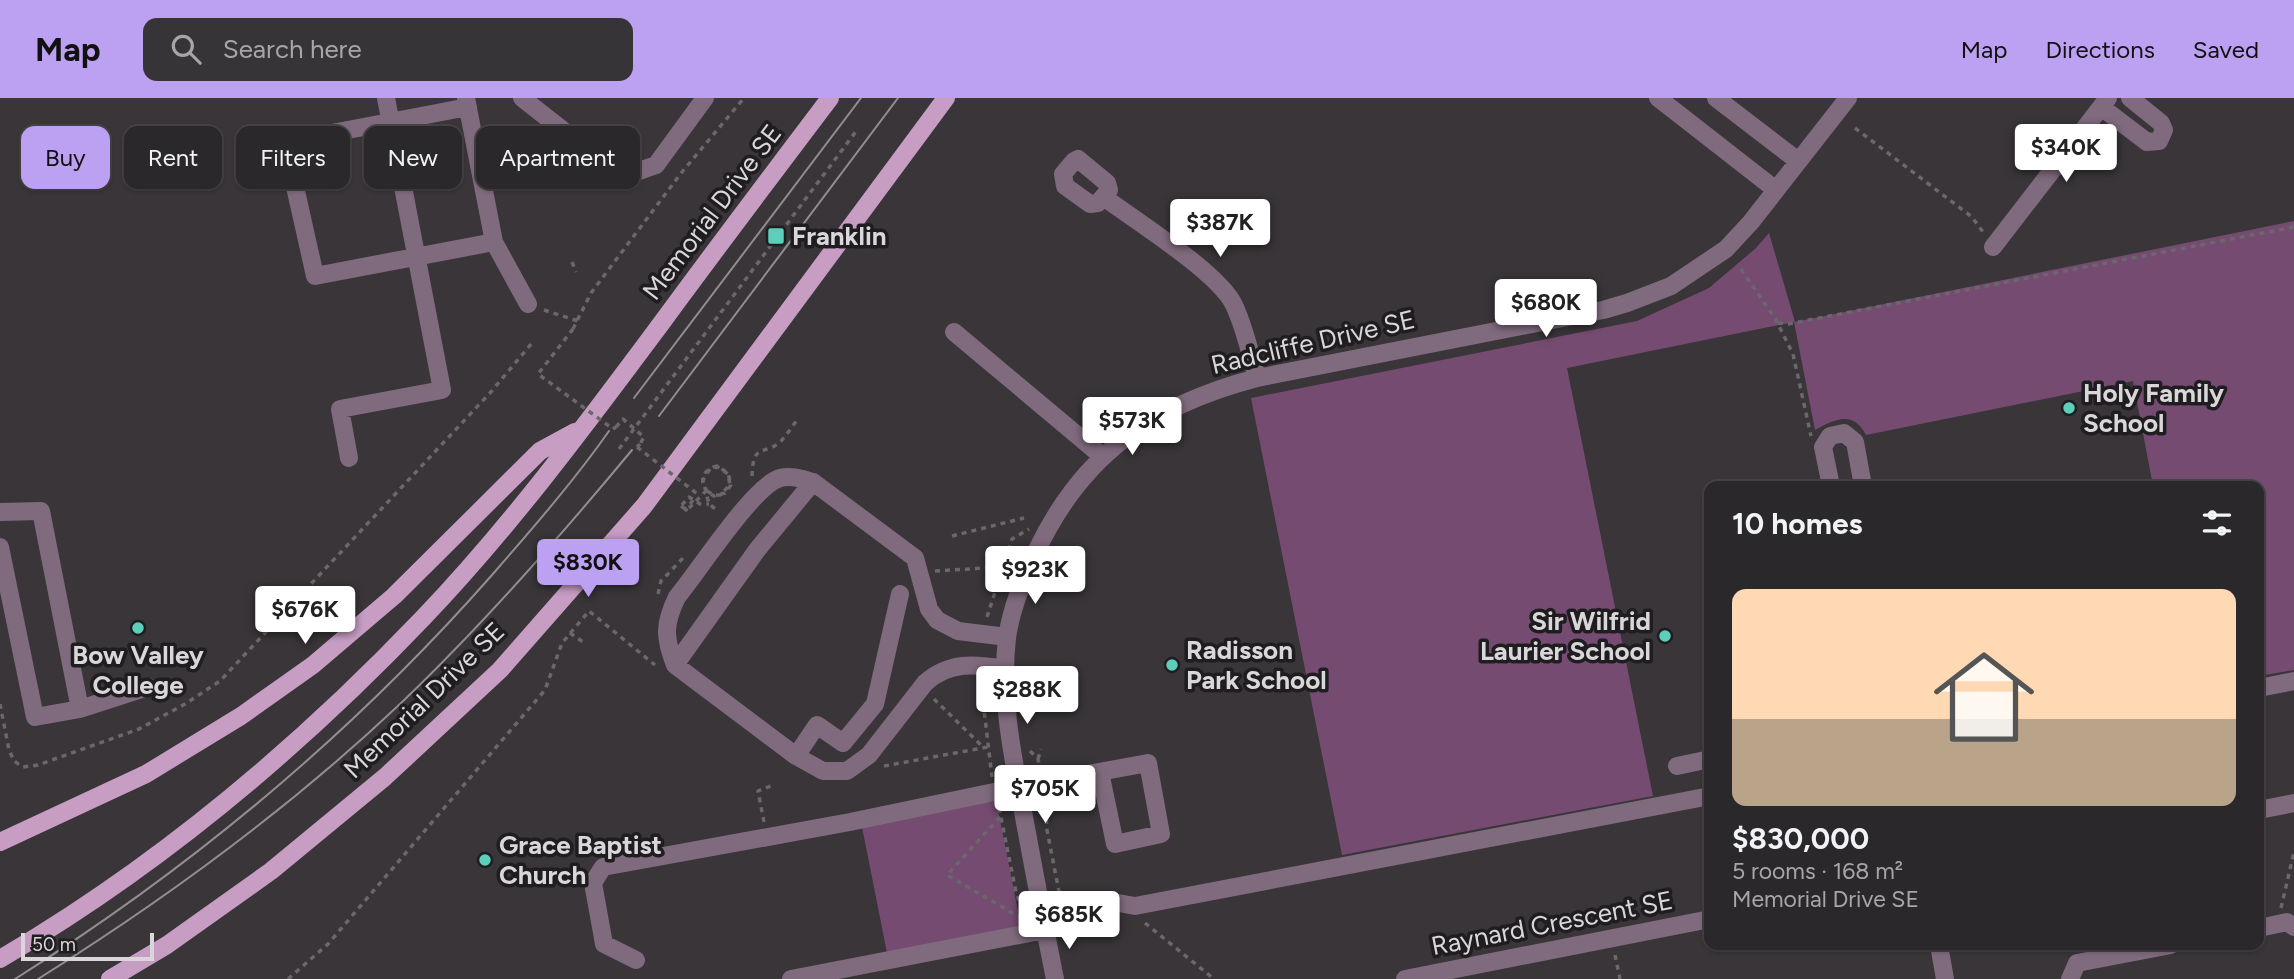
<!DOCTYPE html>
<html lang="en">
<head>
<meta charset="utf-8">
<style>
  :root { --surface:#2b282b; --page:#373437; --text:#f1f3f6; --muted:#a6a6a9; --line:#474447; --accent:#bca0f2 }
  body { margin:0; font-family:Figtree,sans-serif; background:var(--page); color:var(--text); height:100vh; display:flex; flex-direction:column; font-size:26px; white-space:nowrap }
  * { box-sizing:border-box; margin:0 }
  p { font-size:23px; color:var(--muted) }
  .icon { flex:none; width:38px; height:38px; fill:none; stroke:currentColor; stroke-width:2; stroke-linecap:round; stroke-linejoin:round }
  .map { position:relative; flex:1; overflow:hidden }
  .details { position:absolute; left:1704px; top:383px; width:560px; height:469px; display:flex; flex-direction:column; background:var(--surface); border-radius:14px; box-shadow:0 2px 5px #0004,0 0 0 2px var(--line) }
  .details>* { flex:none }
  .hud { position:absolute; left:21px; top:28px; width:665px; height:63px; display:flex; gap:14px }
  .scale { position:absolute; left:21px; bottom:18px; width:133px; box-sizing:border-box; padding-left:7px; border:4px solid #dad7da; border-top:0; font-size:19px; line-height:24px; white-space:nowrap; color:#dad7da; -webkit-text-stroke:5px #1f1d1f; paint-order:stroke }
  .price { position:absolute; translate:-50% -60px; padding:0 16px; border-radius:7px; background:#fff; color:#222; font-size:23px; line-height:46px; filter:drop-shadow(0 2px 4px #0008) }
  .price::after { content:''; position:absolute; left:50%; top:42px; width:21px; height:16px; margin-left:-10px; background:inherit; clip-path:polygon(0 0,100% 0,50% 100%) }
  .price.on { background:var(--accent); color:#111 }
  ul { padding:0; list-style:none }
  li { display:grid; align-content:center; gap:14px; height:371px; padding:0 28px }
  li+li { border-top:2px solid var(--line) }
  li span { display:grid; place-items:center; height:217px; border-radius:14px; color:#555 }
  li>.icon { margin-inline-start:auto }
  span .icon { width:126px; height:126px; fill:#fffc; stroke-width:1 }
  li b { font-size:30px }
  h2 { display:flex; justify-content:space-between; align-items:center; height:84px; padding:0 28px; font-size:30px }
  .chip { padding:0 24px; border-radius:14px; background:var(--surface); box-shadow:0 2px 5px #0004,0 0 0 2px var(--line); font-size:24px; line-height:63px }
  .chip.on { background:var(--accent); color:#111 }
  header { display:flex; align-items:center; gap:42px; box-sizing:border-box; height:98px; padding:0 35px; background:var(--accent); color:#111 }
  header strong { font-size:33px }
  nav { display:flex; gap:38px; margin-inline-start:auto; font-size:24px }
  .search { width:490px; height:63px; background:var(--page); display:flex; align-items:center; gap:18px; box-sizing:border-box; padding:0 24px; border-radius:14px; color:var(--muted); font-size:26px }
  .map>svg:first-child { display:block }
</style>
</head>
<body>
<header>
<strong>Map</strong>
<div class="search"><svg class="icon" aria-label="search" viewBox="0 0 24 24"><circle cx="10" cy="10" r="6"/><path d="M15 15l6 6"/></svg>Search here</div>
<nav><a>Map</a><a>Directions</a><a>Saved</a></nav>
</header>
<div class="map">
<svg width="2294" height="881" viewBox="0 0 2294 881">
  <rect width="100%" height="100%" fill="#393539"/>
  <path fill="#754b72" d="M2294 123V572L2259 578V388H2153L2133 283 1866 337C1853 312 1835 321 1815 332L1794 224 1567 270 1653 698 1342 757 1251 300 1637 223 1709 190 1756 150 1769 135 1795 224Z
    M996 702 1021 828 887 855 862 729Z"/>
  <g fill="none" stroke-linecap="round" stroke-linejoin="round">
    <path stroke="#6b676b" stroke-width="3.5" stroke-dasharray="5 5" stroke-linecap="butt" d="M1855 30 1972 119 1983 134
      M572 164 576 174
      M1741 171 1776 222 1793 256 1811 338
      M544 212 578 223
      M1778 225 1788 226 2294 129
      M573 231 591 195 682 74 744 0
      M613 331 616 329
      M637 349 640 346
      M619 351 857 32
      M752 378C753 343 764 359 781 343 787 337 792 328 798 321
      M707 393 714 397H720L730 387 728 376 718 369 710 371 703 382 709 406 718 413
      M693 402 686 412 681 408 689 399 700 406H709
      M952 438 1024 420
      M935 473 1002 469
      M658 496 661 483 685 458
      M987 519 1012 441 1029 431
      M570 535 586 546
      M982 595 992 679
      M934 601 983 649
      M0 606 9 652 14 663 23 669 38 667 139 631 185 606 220 583 490 295 532 245
      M1030 653 1038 661 1040 670
      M1038 661 1041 651
      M884 668 988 649
      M1045 701 1047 732 1062 809 1059 813
      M999 710 1016 794 1022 812
      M1000 719 947 777 1021 820
      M764 724 758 693 773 687
      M1062 809 1076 805 1082 809 1094 822 1105 821
      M2281 810 2294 754
      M1145 825 1214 881
      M1615 857 1620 881
      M288 881 328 846 545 592 562 545 589 513 655 567"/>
    <path stroke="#806b7e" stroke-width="18" d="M466 0 494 144 528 206
      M522 0 607 67 622 73H639L656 67 705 0
      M1658 0 1776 92
      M1716 0 1798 63
      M468 9 285 44 315 178 494 144
      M2101 9 2147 44 2159 43 2164 32 2161 25 2130 0
      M1078 61 1107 85 1109 92 1098 105 1090 106 1065 88 1063 76 1074 63Z
      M1105 100C1136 123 1219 175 1234 207 1245 230 1250 255 1257 280
      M1993 149 2108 0
      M954 234 1102 358
      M349 360 340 311 442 292 386 0
      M1831 388 1823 349 1830 338 1844 335 1855 344 1863 388
      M0 414 41 413 80 611 35 619 0 449
      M675 567 757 452 813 384
      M1006 571C975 566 949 563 925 585L869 657 847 673H823L796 658 675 567C664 539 664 526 677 499 698 474 754 387 780 380 791 377 802 381 813 384L915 460 929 511 937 522 958 533 1007 539
      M2259 590 2294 583
      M80 611 148 589
      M796 658 817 627 843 645 875 606 900 496
      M1677 668 1710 661
      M2259 712 2294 705
      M1107 803 1135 808 1710 698
      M2259 830 2287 824 2294 829
      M1939 847 1945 881
      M636 862 604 846 593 785 603 769 850 724 1018 689 1148 665 1161 736 1115 746 1100 674
      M791 881 1045 832
      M1055 881C1044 827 1034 773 1024 719 1013 660 1000 600 1007 540 1011 511 1023 481 1036 454 1082 356 1153 307 1257 280L1603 212 1627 205 1671 188 1726 151 1751 124 1848 0
      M1405 881 1710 821
      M2070 881 2077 865 2171 847"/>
    <path stroke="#c89dc4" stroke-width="18" d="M0 744 146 676 241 618 313 567 394 498 540 353 575 334
      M0 861C159 768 296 653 423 520 511 428 587 325 663 223 718 148 774 74 830 0
      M110 881 167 847 271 773 385 679 500 572 644 408 946 0"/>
    <path stroke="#918d91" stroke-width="2" d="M634 300 861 0
      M659 318 898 0
      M15 881C193 769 353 635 492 477 532 431 574 383 609 333
      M38 881C166 801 290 710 400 606 483 527 559 440 632 352"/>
    <path stroke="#6b676b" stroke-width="3.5" stroke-dasharray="5 5" stroke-linecap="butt" d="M573 231 538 276 613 331
      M616 329 623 321 644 339 640 346
      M637 349 700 398
      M681 408 687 412 706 393 714 398 725 395 731 387 728 375 717 368C704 371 698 381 707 393"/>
  </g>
  <g fill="#5dceb9" stroke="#1f1d1f" stroke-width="2.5">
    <rect x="767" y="129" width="18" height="18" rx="3.5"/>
    <circle cx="2069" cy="310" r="7"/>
    <circle cx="138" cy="530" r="7"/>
    <circle cx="1665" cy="538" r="7"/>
    <circle cx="1172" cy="567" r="7"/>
    <circle cx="485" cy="762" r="7"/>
  </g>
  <g text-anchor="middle" stroke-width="7" stroke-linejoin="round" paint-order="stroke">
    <g font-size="26" fill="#dad7da" stroke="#1f1d1f">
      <text transform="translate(712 114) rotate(-53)" y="9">Memorial Drive SE</text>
      <text transform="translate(1313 244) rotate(-13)" y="9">Radcliffe Drive SE</text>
      <text transform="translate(424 602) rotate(-44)" y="9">Memorial Drive SE</text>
      <text transform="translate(1552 825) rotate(-11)" y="9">Raynard Crescent SE</text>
    </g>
    <g font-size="26" font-weight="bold" fill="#dad7da" stroke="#1f1d1f" text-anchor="start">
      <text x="792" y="147">Franklin</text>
      <text x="2083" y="304">Holy Family<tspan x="2083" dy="30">School</tspan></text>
      <text x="1651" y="532" text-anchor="end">Sir Wilfrid<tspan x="1651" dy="30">Laurier School</tspan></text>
      <text x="1186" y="561">Radisson<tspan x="1186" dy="30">Park School</tspan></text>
      <text x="138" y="566" text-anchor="middle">Bow Valley<tspan x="138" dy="30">College</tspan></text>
      <text x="499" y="756">Grace Baptist<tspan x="499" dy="30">Church</tspan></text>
    </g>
  </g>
</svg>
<div class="scale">50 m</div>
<b class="price" style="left:2066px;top:86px">$340K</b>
<b class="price" style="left:1220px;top:161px">$387K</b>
<b class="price" style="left:1546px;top:241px">$680K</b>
<b class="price" style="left:1132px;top:359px">$573K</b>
<b class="price on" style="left:588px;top:501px">$830K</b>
<b class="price" style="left:1035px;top:508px">$923K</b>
<b class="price" style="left:305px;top:548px">$676K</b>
<b class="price" style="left:1027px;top:628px">$288K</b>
<b class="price" style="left:1045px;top:727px">$705K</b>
<b class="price" style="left:1069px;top:853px">$685K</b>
<div class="hud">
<a class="chip on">Buy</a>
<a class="chip">Rent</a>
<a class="chip">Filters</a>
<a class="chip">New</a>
<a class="chip">Apartment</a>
</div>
<section class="details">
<h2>10 homes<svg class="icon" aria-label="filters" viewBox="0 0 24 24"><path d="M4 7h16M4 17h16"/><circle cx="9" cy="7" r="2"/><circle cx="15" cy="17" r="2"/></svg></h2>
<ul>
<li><span style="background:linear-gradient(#ffd9b3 60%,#b9a48a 0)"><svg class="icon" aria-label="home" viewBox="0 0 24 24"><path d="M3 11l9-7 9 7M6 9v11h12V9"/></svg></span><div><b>$830,000</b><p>5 rooms · 168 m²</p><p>Memorial Drive SE</p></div></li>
</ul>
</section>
</div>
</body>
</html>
